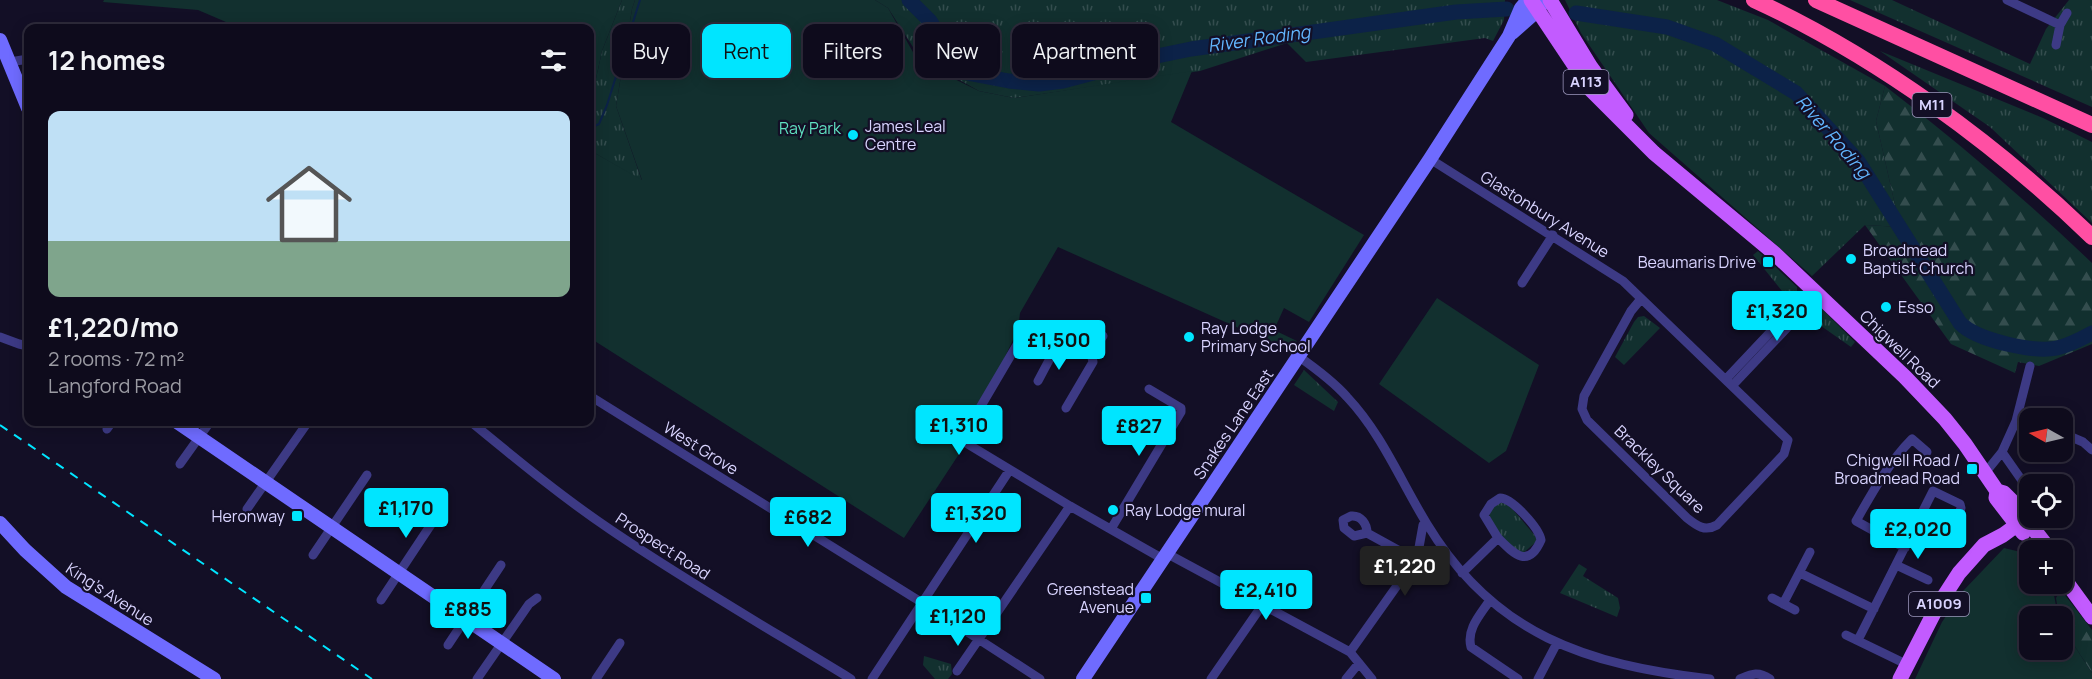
<!DOCTYPE html>
<html lang="en">
<head>
<meta charset="utf-8">
<style>
  :root { --surface:#0e0b1c; --page:#171425; --text:#f1f3f6; --muted:#9b9ba3; --line:#2e2b3b; --accent:#00e5ff }
  body { margin:0; font-family:Manrope,sans-serif; background:var(--page); color:var(--text); height:100vh; display:flex; flex-direction:column; font-size:22px; white-space:nowrap }
  * { box-sizing:border-box; margin:0 }
  p { font-size:20px; color:var(--muted) }
  .icon { flex:none; width:33px; height:33px; fill:none; stroke:currentColor; stroke-width:2; stroke-linecap:round; stroke-linejoin:round }
  .map { position:relative; flex:1; overflow:hidden }
  .side { position:absolute; left:24px; top:24px; width:570px; height:402px; display:flex; flex-direction:column; background:var(--surface); border-radius:12px; box-shadow:0 3px 15px #0003,0 0 0 2px var(--line) }
  .side>* { flex:none }
  .top-card { position:absolute; left:612px; top:24px; width:570px; height:54px; display:flex; gap:12px }
  .needle { width:39px; rotate:278deg }
  .tools { position:absolute; left:2019px; top:408px; display:grid; gap:12px }
  .tools a { display:grid; place-items:center; width:54px; height:54px; border-radius:12px; background:var(--surface); box-shadow:0 3px 15px #0003,0 0 0 2px var(--line); font-size:30px }
  .price { position:absolute; translate:-50% -51px; padding:0 14px; border-radius:6px; background:var(--accent); color:#111; font-size:20px; line-height:39px; filter:drop-shadow(0 2px 3px #0008) }
  .price::after { content:''; position:absolute; left:50%; top:36px; width:18px; height:14px; margin-left:-9px; background:inherit; clip-path:polygon(0 0,100% 0,50% 100%) }
  .price.selected { background:#222; color:#fff }
  ul { padding:0; list-style:none }
  li { display:grid; align-content:center; gap:12px; height:318px; padding:0 24px }
  li span { display:grid; place-items:center; height:186px; border-radius:12px; color:#555 }
  li>.icon { margin-inline-start:auto }
  span .icon { width:108px; height:108px; fill:#fffc; stroke-width:1 }
  li b { font-size:26px }
  h2 { display:flex; justify-content:space-between; align-items:center; height:72px; padding:0 24px; font-size:26px }
  .tag { padding:0 21px; border-radius:12px; background:var(--surface); box-shadow:0 3px 15px #0003,0 0 0 2px var(--line); font-size:21px; line-height:54px }
  .tag.selected { background:var(--accent); color:#111 }
  .map>svg:first-child { display:block }
</style>
</head>
<body>
<div class="map">
<svg width="2092" height="679" viewBox="0 0 2092 679">
  <defs>
    <pattern id="grass-tufts" width="24" height="20" patternUnits="userSpaceOnUse" patternTransform="scale(1.5)"><rect width="24" height="20" fill="#12302f"/><path d="M3 7l-1-3M5 7V3M7 7l1-3M15 17l-1-3M17 17v-4M19 17l1-3" fill="none" stroke="#344d4e"/></pattern>
    <pattern id="forest-firs" width="22" height="20" patternUnits="userSpaceOnUse" patternTransform="scale(1.5)"><rect width="22" height="20" fill="#12302f"/><path d="M5 1l3.5 6h-7zM16 11l3.5 6h-7z" fill="#344d4e"/></pattern>
  </defs>
  <rect width="100%" height="100%" fill="#130f26"/>
  <path fill="url(#grass-tufts)" d="M622 0H635L632 9 616 106 642 181 593 152 590 156V106L602 51Z
    M875 0H1505L1504 20 1493 41 1485 38 1306 62 1287 43 1200 71 1014 98 979 91 920 58 888 8Z
    M1565 0H1717L1768 20 1885 86 1876 121 1900 227 1865 225 1812 276 1649 133 1581 33Z
    M1850 0H1892L2030 64 2046 29 2069 0H2092V107Z
    M1880 51 2043 118 2092 142V223L1990 127Z
    M1758 251 1797 287V295L1790 301 1753 255Z
    M1817 306 1821 308 1855 342 1851 347 1804 314 1813 307Z
    M1644 316 1660 328 1624 365 1615 357 1634 322 1638 317Z
    M1304 370 1338 402 1334 411 1294 385Z
    M1499 502 1509 505 1537 538 1536 542 1523 553C1508 549 1497 530 1489 519L1490 511Z
    M1579 564 1587 569 1583 576 1618 598 1620 608 1617 617 1560 593Z
    M924 656 951 664 952 674 948 679H935L923 665Z"/>
  <path fill="url(#forest-firs)" d="M1885 86C1957 141 2026 200 2092 263V344L2039 366 2018 362 2015 373 1951 344 1865 225 1900 227 1876 121Z
    M2061 590 2092 630V673L2063 628 2062 616H2059L2056 598Z"/>
  <path fill="#12302f" d="M104 0H622L602 51 590 106V28H240L198 10 103 2Z
    M635 0H875L888 8 918 61 979 91 1014 98 1192 71 1171 122 1364 235 1309 322 1284 308 1274 330 1297 341 1290 351 1058 247 1020 313 1018 329 961 451 904 538 590 338V156L593 152 642 180 616 106 632 9Z
    M1437 298 1539 365 1506 451 1489 463 1379 384Z
    M2004 548 2021 552 2029 563 2030 584H2045L2054 595 2058 616H2030V650H2062L2063 628 2092 673V679H1915L1942 622 1963 591Z"/>
  <g fill="none" stroke-linecap="round" stroke-linejoin="round">
    <path stroke="#0c2248" stroke-width="2" d="M590 128 599 124 607 105 640 0"/>
    <path stroke="#0c2248" stroke-width="15" d="M909 0 930 21 941 38 943 52 951 64 959 70 972 74 1009 81 1039 84 1063 81 1157 56 1191 49 1456 12 1507 9
      M1576 13 1667 27 1715 44 1796 93 1858 161 1960 323C1976 340 2034 353 2057 348 2070 345 2081 339 2092 333"/>
    <path stroke="#3d3a85" stroke-width="9" d="M2007 0 2060 25
      M2056 45 2060 25 2067 13
      M10 62 28 59
      M1430 159 1623 281 1788 440 1784 454 1717 525C1705 532 1697 526 1687 518L1587 420 1582 409 1584 396 1631 311 1641 299
      M1522 283 1553 235
      M0 337 19 344 28 346
      M1086 354 1094 349 1103 336
      M1298 356C1315 368 1333 381 1347 397 1382 434 1401 482 1427 524 1494 635 1587 665 1710 679
      M1726 379 1811 289
      M1038 381 1055 349
      M1732 386 1818 295
      M590 396 921 602 1040 679
      M1066 408 1093 362 1092 357 1088 354 1018 343 961 440 1070 506 1163 559
      M2016 421 2030 425
      M471 422C516 459 562 497 611 530 689 583 771 630 851 679
      M107 429 112 422
      M2062 433 2083 442 2092 450
      M2002 452 2030 492
      M180 464 210 422
      M1985 473 2002 452 2016 421 2030 366
      M247 509 308 422
      M1351 516C1361 515 1367 524 1367 533L1354 536 1344 528 1343 520Z
      M1111 529 1181 412V408L1149 389
      M1367 533 1416 560
      M1905 548 1856 521C1872 493 1889 462 1912 439L1927 452
      M1166 553 1350 652 1372 679
      M313 555 367 475
      M1420 559 1446 554
      M1896 565 1928 580
      M1462 573 1498 538 1484 515 1491 504 1500 498C1512 498 1539 528 1541 540 1528 570 1513 553 1498 538
      M1800 573 1874 609
      M1772 598 1795 610
      M381 600 434 520
      M1490 600C1481 614 1466 629 1471 647L1518 679
      M1783 604 1810 552
      M1846 635 1908 665
      M1858 640 1933 491 1960 504 1961 508 1958 516
      M448 645 501 565
      M1350 652 1411 566 1420 559 1418 553 1423 525 1426 523
      M957 671 1070 506
      M477 679 529 604 537 598
      M596 679 620 643
      M872 679 1009 471
      M1211 679 1263 604
      M1346 679 1359 663
      M1538 679 1557 643
      M1740 679C1752 674 1758 671 1770 679"/>
    <path stroke="#6f6bff" stroke-width="14" d="M1512 33 1538 10 1544 0
      M0 40 28 108
      M177 422 554 679
      M0 523 25 550 66 587 214 679
      M1083 679 1430 159 1509 36 1521 8 1528 0"/>
    <path stroke="#c25bff" stroke-width="15" d="M1531 0 1591 90 1654 153 1774 253 1905 377 1945 419 1965 444 1997 491
      M1550 0 1590 66 1626 115
      M1997 491 2004 493 2011 500 2050 550
      M1997 491 1996 498 2023 533
      M2062 576 2092 617
      M1900 679 1937 607 1959 573 1984 545 2003 535 2025 519"/>
    <path stroke="#ff4fa3" stroke-width="16" d="M1754 0C1876 56 1996 144 2092 237
      M1816 0 2092 125"/>
    <path stroke="#00e5ff" stroke-width="2" stroke-dasharray="9 8" stroke-linecap="butt" d="M0 425 372 679"/>
  </g>
  <g fill="#00e5ff" stroke="#130f26" stroke-width="2">
    <circle cx="853" cy="135" r="6"/>
    <circle cx="1851" cy="259" r="6"/>
    <rect x="1762" y="256" width="12" height="12" rx="3"/>
    <circle cx="1886" cy="307" r="6"/>
    <circle cx="1189" cy="337" r="6"/>
    <rect x="1966" y="463" width="12" height="12" rx="3"/>
    <circle cx="1113" cy="510" r="6"/>
    <rect x="291" y="510" width="12" height="12" rx="3"/>
    <rect x="1140" y="592" width="12" height="12" rx="3"/>
  </g>
  <g text-anchor="middle" stroke-width="4.5" stroke-linejoin="round" paint-order="stroke">
    <g fill="#130f26" stroke="#9e99be" stroke-width="1.5">
      <rect x="1563.5" y="70" width="45" height="24" rx="4.5"/>
      <rect x="1912.5" y="93" width="39" height="24" rx="4.5"/>
      <rect x="1909" y="592" width="60" height="24" rx="4.5"/>
    </g>
    <g font-size="15" font-weight="bold" fill="#d9d4ff">
      <text x="1586" y="87">A113</text>
      <text x="1932" y="110">M11</text>
      <text x="1939" y="609">A1009</text>
    </g>
    <g font-size="16" fill="#d9d4ff" stroke="#130f26" text-anchor="start">
      <text x="865" y="132">James Leal<tspan x="865" dy="18">Centre</tspan></text>
      <text x="1863" y="256">Broadmead<tspan x="1863" dy="18">Baptist Church</tspan></text>
      <text x="1756" y="268" text-anchor="end">Beaumaris Drive</text>
      <text x="1898" y="313">Esso</text>
      <text x="1201" y="334">Ray Lodge<tspan x="1201" dy="18">Primary School</tspan></text>
      <text x="1960" y="466" text-anchor="end">Chigwell Road /<tspan x="1960" dy="18">Broadmead Road</tspan></text>
      <text x="1125" y="516">Ray Lodge mural</text>
      <text x="285" y="522" text-anchor="end">Heronway</text>
      <text x="1134" y="595" text-anchor="end">Greenstead<tspan x="1134" dy="18">Avenue</tspan></text>
    </g>
    <g font-size="16" fill="#5fe0c0" stroke="#130f26">
      <text x="810" y="134">Ray Park</text>
    </g>
    <g font-size="16" fill="#d9d4ff" stroke="#130f26">
      <text transform="translate(1545 214) rotate(32)" y="6">Glastonbury Avenue</text>
      <text transform="translate(1900 349) rotate(44)" y="6">Chigwell Road</text>
      <text transform="translate(1233 424) rotate(-56)" y="6">Snakes Lane East</text>
      <text transform="translate(701 448) rotate(32)" y="6">West Grove</text>
      <text transform="translate(1660 469) rotate(44)" y="6">Brackley Square</text>
      <text transform="translate(663 546) rotate(33)" y="6">Prospect Road</text>
      <text transform="translate(110 594) rotate(33)" y="6">King's Avenue</text>
    </g>
    <g font-size="18" font-style="italic" fill="#62b6ff" stroke="#130f26">
      <text transform="translate(1259 39) rotate(-8)" y="6">River Roding</text>
      <text transform="translate(1833 137) rotate(49)" y="6">River Roding</text>
    </g>
  </g>
</svg>
<div class="tools">
<a><svg class="needle" viewBox="-14 -14 28 28"><path d="M0-13l5 13h-10z" fill="#e53935"/><path d="M0 13l5-13h-10z" fill="#9b9ba3"/></svg></a>
<a><svg class="icon" aria-label="locate" viewBox="0 0 24 24"><circle cx="12" cy="12" r="6"/><path d="M12 2v4M12 18v4M2 12h4M18 12h4"/></svg></a>
<a>+</a>
<a>−</a>
</div>
<b class="price" style="left:1777px;top:342px">£1,320</b>
<b class="price" style="left:1059px;top:371px">£1,500</b>
<b class="price" style="left:959px;top:456px">£1,310</b>
<b class="price" style="left:1139px;top:457px">£827</b>
<b class="price" style="left:406px;top:539px">£1,170</b>
<b class="price" style="left:976px;top:544px">£1,320</b>
<b class="price" style="left:808px;top:548px">£682</b>
<b class="price" style="left:1918px;top:560px">£2,020</b>
<b class="price selected" style="left:1405px;top:597px">£1,220</b>
<b class="price" style="left:1266px;top:621px">£2,410</b>
<b class="price" style="left:468px;top:640px">£885</b>
<b class="price" style="left:958px;top:647px">£1,120</b>
<div class="top-card">
<a class="tag">Buy</a>
<a class="tag selected">Rent</a>
<a class="tag">Filters</a>
<a class="tag">New</a>
<a class="tag">Apartment</a>
</div>
<section class="side">
<h2>12 homes<svg class="icon" aria-label="filters" viewBox="0 0 24 24"><path d="M4 7h16M4 17h16"/><circle cx="9" cy="7" r="2"/><circle cx="15" cy="17" r="2"/></svg></h2>
<ul>
<li><span style="background:linear-gradient(#bfe0f5 70%,#7fa58c 0)"><svg class="icon" aria-label="home" viewBox="0 0 24 24"><path d="M3 11l9-7 9 7M6 9v11h12V9"/></svg></span><div><b>£1,220/mo</b><p>2 rooms · 72 m²</p><p>Langford Road</p></div></li>
</ul>
</section>
</div>
</body>
</html>
